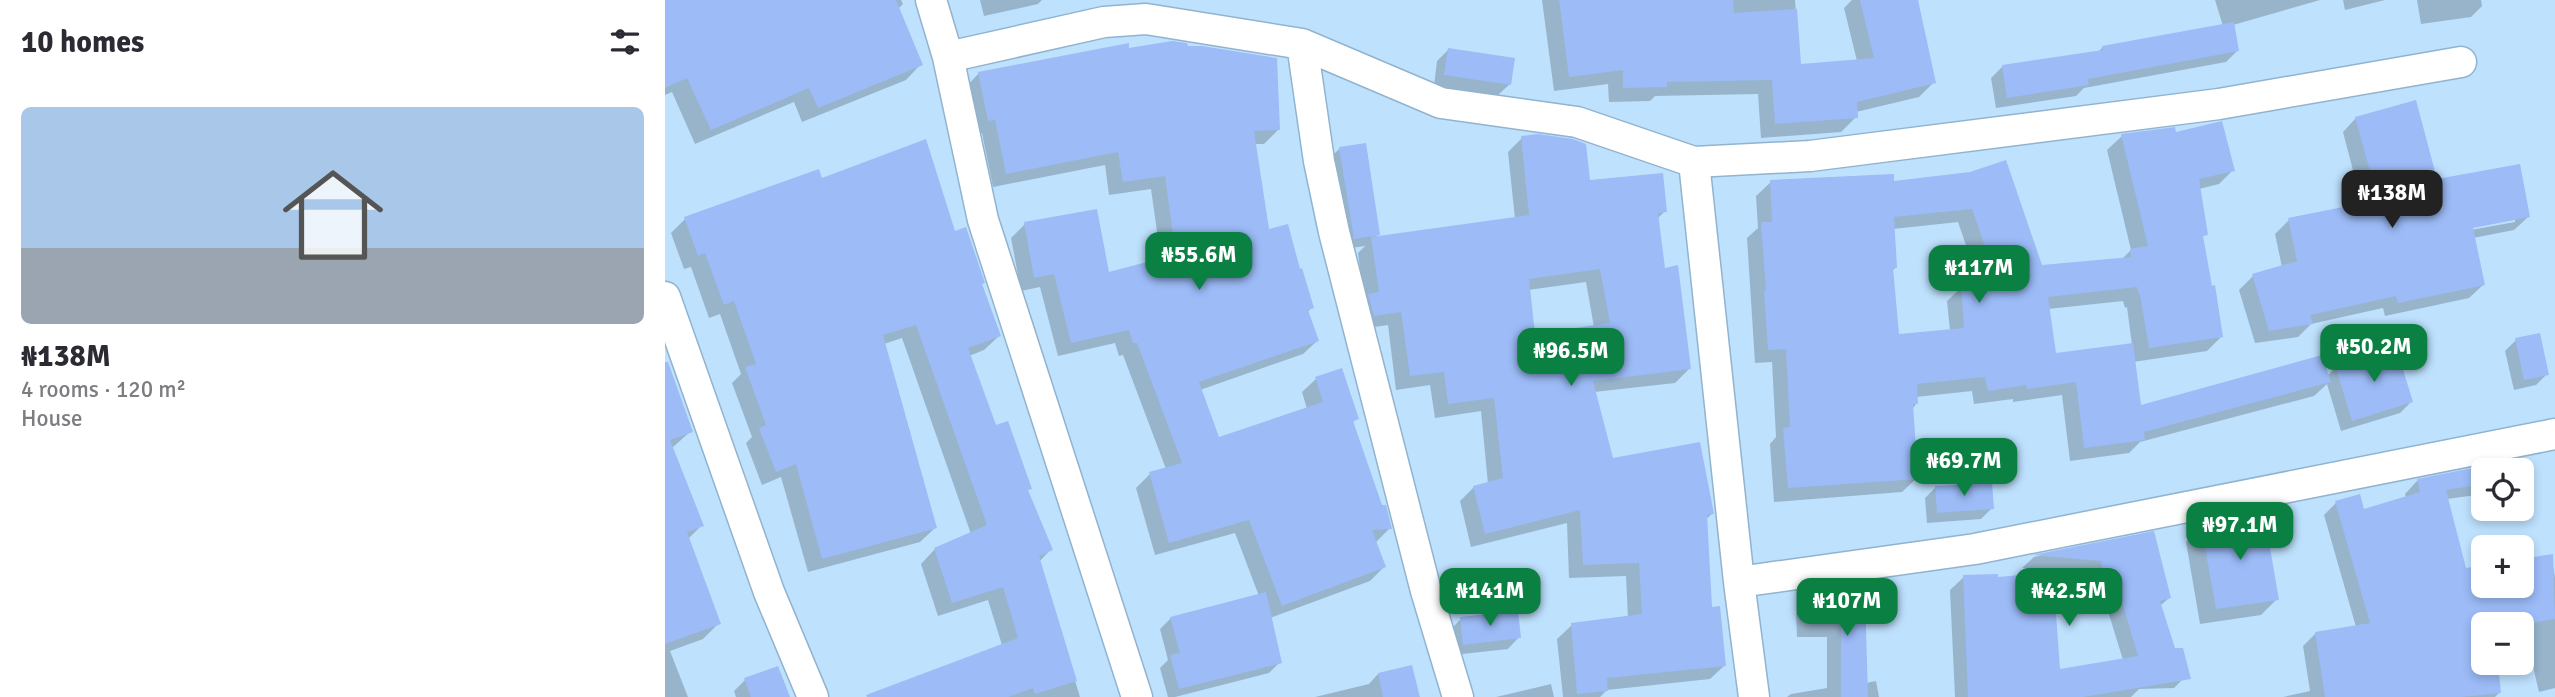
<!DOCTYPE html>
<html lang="en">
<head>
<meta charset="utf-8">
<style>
  :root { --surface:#fff; --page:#f2f2f3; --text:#2b2b33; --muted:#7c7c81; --accent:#0b8043 }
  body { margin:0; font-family:Signika,sans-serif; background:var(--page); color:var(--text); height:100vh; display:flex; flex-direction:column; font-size:26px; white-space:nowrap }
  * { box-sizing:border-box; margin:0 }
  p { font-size:23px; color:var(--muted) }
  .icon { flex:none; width:38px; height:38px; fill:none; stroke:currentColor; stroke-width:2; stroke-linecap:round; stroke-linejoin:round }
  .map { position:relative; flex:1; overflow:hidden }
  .side { display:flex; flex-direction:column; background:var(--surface); width:665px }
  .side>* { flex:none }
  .buttons { position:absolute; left:1806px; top:458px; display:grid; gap:14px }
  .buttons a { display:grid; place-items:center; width:63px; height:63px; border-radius:10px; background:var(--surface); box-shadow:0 4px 10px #0003; font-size:35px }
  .price { position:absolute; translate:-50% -60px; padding:0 16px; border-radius:14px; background:var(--accent); color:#fff; font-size:23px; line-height:46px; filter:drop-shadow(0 2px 4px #0008) }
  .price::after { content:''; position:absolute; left:50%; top:42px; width:21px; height:16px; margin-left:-10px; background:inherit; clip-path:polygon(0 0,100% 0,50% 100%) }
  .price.selected { background:#222; color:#fff }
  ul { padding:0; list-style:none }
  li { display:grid; align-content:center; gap:14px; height:371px; padding:0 21px }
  li span { display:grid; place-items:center; height:217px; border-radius:10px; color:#555 }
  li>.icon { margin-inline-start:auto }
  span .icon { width:126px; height:126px; fill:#fffc; stroke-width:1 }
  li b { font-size:30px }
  h2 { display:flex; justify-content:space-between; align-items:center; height:84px; padding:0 21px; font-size:30px }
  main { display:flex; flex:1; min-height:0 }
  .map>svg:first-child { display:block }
</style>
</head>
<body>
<main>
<section class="side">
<h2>10 homes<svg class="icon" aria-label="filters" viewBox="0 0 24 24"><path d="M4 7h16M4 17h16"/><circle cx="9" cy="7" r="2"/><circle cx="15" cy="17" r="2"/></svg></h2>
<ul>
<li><span style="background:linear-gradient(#a9c7e8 65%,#9aa5b1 0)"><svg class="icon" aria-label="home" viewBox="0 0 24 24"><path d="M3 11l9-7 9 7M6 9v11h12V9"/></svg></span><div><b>₦138M</b><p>4 rooms · 120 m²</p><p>House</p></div></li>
</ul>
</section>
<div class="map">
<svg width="1890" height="697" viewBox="0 0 1890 697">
  <rect width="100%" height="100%" fill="#bee1fe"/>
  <path fill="#0003" fill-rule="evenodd" d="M0 0H236L238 4 233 9 256 64 241 80 137 122 129 102 30 144 7 92 0 95Z
    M315 0H377L373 4 319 16Z
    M877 0H1141H1130L1135 66 1192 61 1179 8 1187 0H1251L1269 82 1254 97 1191 112V117L1176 132 1096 138 1093 94 990 96 985 101 944 102 943 84 889 91Z
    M1550 0H1655L1568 25 1572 51 1561 62 1419 88 1411 96 1331 108 1326 78 1337 67 1433 52 1438 47 1558 26Z
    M1678 0H1720L1680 10Z
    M1752 0H1816L1817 6 1806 17 1756 24Z
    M462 50 613 130 599 144H589L602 231 647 307 642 313 652 341 638 354 535 390 553 439 642 409 637 392 651 379 692 418 687 423 725 528 710 543 719 567 705 581 605 618 615 662 604 673 510 697H503L495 668 503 660 495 629 506 618 594 596 570 533 490 555 471 488 485 474 501 469 458 355 454 356 450 343 393 356 375 287 356 291 346 238 360 224 442 274 496 260 486 189 444 195 440 165 328 187 317 133 310 134 300 88 314 73Z
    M783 50 845 84 833 95 769 86 772 61Z
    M1691 118 1771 181 1863 217 1849 230 1808 238 1818 285 1804 298 1720 316 1718 308 1646 324 1633 337 1590 343 1574 290 1588 276 1617 267 1610 234 1624 220 1697 205 1678 132ZM1850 218V222L1800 231 1799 227Z
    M1510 134 1568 170 1554 184 1534 189 1541 234 1536 238 1556 337 1542 351 1468 362 1474 407 1662 376 1671 367 1746 402 1735 413 1676 431 1662 384 1649 396 1475 442 1464 453 1405 461 1397 395 1348 402V399L1309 404 1307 391 1251 397 1252 403 1247 409 1252 478 1237 492 1109 502 1105 444 1111 437 1107 362 1090 363 1082 238 1093 228 1091 196 1106 182H1228L1306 174 1375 267 1457 259 1466 250 1442 150 1457 136ZM1293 222 1315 286 1297 287 1282 301 1285 331 1232 336 1227 271 1231 267 1228 229ZM1458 301 1460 308 1462 307 1467 345 1390 355 1383 309Z
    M857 138 923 182 1000 211 992 219 999 270 1024 369 1010 383 929 392 946 460 1047 514 1040 520 1045 609 1060 665 1045 679 942 690 935 697H898L892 639 907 625 963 618 961 576 904 578 902 523 806 547 795 501 809 487 823 484 816 411 770 418 765 385 731 390 723 325 695 329 699 300 693 253 700 246 678 249 663 160 674 149 713 234 709 239 850 219 843 152ZM921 282 929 327 868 336 863 290Z
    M156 180 289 233 315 285 334 336 319 350 304 356 330 427 362 491 386 549 374 562 415 697H207L337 645 323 600 273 616 256 564 270 549 306 534 237 338 219 344 270 528 255 542 143 572 116 477 97 485 81 443 87 437 67 383 76 374 55 314 44 318 26 267 19 269 6 233 20 219Z
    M1851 340 1882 374 1871 385 1849 390 1840 351Z
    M0 373 26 431 7 448 37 525 23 539 54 623 38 639 5 651 23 697H0Z
    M1837 464 1838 471H1818V494L1782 499 1800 570 1818 567V586H1857V561L1886 556 1890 577V688L1874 692 1860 633 1857 634V625H1818V663L1835 692 1830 697H1618L1645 691 1638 646 1651 633 1691 627 1659 515 1671 503 1698 511 1741 498 1740 494 1752 481Z
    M1271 487 1327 508 1316 519 1262 523 1260 498Z
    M1537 526 1612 599 1596 615 1535 624 1521 542Z
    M1488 533 1504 598 1495 606 1509 650 1523 674 1509 688 1474 689 1466 697H1290L1285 590 1299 577 1393 671 1458 660 1442 608 1429 610 1423 574 1357 568 1369 557Z
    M1199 598 1201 683 1211 681 1214 697H1122L1126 694 1162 688V637H1132L1131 613 1146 599Z
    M796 619 854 637 843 649 788 655 785 630Z
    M713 674 747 697H650L704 684Z
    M80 680 118 697H71L69 691Z
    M886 684 889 697H831Z"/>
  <path fill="#9cbbf7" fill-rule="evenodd" d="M0 0H231L258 65 153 108 144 88 46 130 22 78 0 88Z
    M894 0H1068L1069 13 1132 9 1136 64 1209 58 1195 0H1253L1271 83 1192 102 1193 118 1110 124 1107 80 1002 82V87L958 88V70L904 77Z
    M1569 22 1574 51 1423 79 1424 85 1342 98 1337 65 1438 50 1437 46Z
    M507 41 522 43 523 46H537L612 58 615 130 589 131 604 229 623 224 635 269 637 268 649 308 643 310 654 341 534 382 554 437 658 402 650 377 677 368 694 419 688 421 717 505H721L727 529 707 530 721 567 617 606 584 520 504 543 484 472 517 463 472 343H468L464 330 406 343 389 274 369 278 359 222 432 209 444 272 508 255 506 250 510 249 500 176 458 182 453 152 341 174 330 120 323 121 313 72 464 43V48Z
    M783 48 850 58 846 85 779 75Z
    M1751 100 1772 179 1855 164 1865 217 1808 228 1820 285 1733 303 1731 296 1645 315 1648 324 1604 331 1587 274 1632 261 1623 218 1713 200 1690 117Z
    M1557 121 1570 171 1534 179 1543 235 1538 236 1547 286 1550 285 1558 337 1484 348 1475 294H1474L1472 287 1383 297 1391 353 1468 343 1476 405 1657 355 1666 382 1479 432 1480 440 1419 448 1411 382 1362 389 1361 385 1323 391 1320 377 1252 384 1253 404H1248L1253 479 1123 488 1118 428 1125 427 1121 349 1103 350 1099 291H1101L1096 222H1107L1105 180 1229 174V181L1305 172 1341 160 1377 265 1466 257 1465 249 1483 246 1456 134 1510 127 1511 132ZM1307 209 1333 283 1296 285 1299 328 1234 334 1228 268H1232L1229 217Z
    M873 134 908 139 921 144 925 180 998 173 1002 212 993 213 1000 268 1013 265 1026 369 928 381 948 458 1035 442 1049 514 1042 515 1047 607 1055 606 1061 666 942 678 943 691 912 694 906 623 977 614 974 563 918 565 915 510 820 534 808 486 838 478 829 398 783 404 779 372 745 376 736 312 709 316 703 294 714 292 706 237 864 215 856 136ZM935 269 945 323 870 334 864 279Z
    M261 139 290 231 301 227 320 283 317 284 336 336 303 348 331 425 343 421 367 489 363 490 388 550 374 556 412 681 370 694 368 688 343 697H202L201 695 353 638 338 587 287 603 269 548 322 525 251 325 218 335 272 528 157 559 131 464 111 472 94 428 101 425 80 367 91 364 69 301 59 305 40 253 33 256 19 217 154 169 157 178Z
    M701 143 715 235 689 239 674 147Z
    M1875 333 1884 375 1859 380 1850 338Z
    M1731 347 1748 402 1687 421 1670 365Z
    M0 362H3L28 432 5 440 39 526 22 532 56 624 0 644Z
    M1818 466V484L1781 490 1801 568 1818 565V586H1857V559L1888 554 1890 619 1853 625H1818V663H1833L1836 693 1796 697H1660L1650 632 1705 623 1670 501 1695 494 1699 509 1755 492 1752 479Z
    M1327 483 1329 509 1272 513 1270 486Z
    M1599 513 1614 600 1551 609 1536 525Z
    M1489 531 1506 598 1495 601 1510 648H1518L1526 679 1418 697H1303L1298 575 1333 574V577L1388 572 1395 669 1473 656 1455 595 1442 598 1436 561 1368 555Z
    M601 592 617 663 514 689 505 655 515 653 505 617Z
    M1200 596 1203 697H1176V623L1145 624V597Z
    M853 611 856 638 798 645 795 617Z
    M747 665 755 697H718L713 673Z
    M113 666 125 697H86L79 678Z"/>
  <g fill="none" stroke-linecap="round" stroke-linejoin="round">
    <g stroke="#91b3ce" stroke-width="33">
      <path id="street" d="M266 0 283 57 318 220 472 697
        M637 44 654 161 669 232 761 591 793 697
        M283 57 439 22 481 19 637 44 776 103 912 122 1029 162 1145 156 1554 104 1796 62
        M1029 162 1074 582 1089 697
        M0 297 104 592 148 697
        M1074 582 1310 549 1890 434"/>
    </g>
    <use href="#street" stroke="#fff" stroke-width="30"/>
  </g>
</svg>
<div class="buttons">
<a><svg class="icon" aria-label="locate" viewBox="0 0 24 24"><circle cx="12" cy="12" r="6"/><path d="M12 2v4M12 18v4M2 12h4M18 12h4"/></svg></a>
<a>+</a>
<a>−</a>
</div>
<b class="price selected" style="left:1727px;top:230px">₦138M</b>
<b class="price" style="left:534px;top:292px">₦55.6M</b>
<b class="price" style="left:1314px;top:305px">₦117M</b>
<b class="price" style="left:1709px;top:384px">₦50.2M</b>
<b class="price" style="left:906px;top:388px">₦96.5M</b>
<b class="price" style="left:1299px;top:498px">₦69.7M</b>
<b class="price" style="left:1575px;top:562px">₦97.1M</b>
<b class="price" style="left:825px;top:628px">₦141M</b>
<b class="price" style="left:1404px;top:628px">₦42.5M</b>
<b class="price" style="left:1182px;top:638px">₦107M</b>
</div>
</main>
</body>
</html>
